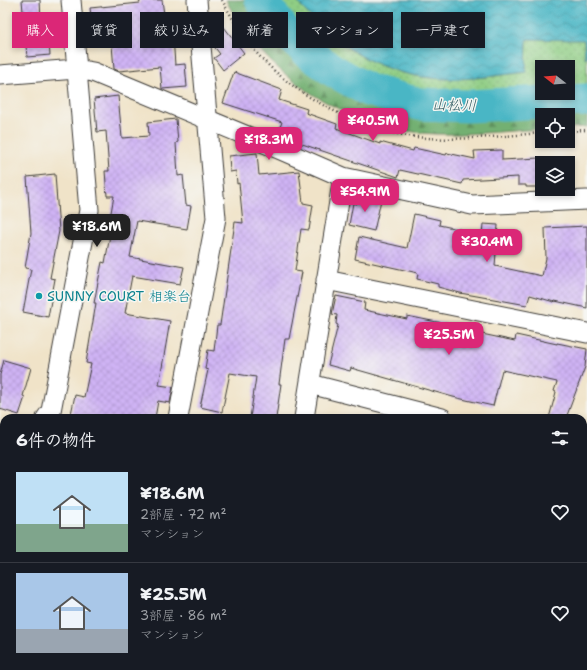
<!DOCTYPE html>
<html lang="ja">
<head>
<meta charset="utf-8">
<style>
  :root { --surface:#171b24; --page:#242831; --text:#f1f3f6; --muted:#9ea1a6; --line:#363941; --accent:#db2777 }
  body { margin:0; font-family:"Shantell Sans","Klee One",sans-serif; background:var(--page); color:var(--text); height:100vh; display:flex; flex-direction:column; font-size:15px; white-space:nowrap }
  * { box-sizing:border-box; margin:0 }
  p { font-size:13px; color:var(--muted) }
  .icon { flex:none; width:22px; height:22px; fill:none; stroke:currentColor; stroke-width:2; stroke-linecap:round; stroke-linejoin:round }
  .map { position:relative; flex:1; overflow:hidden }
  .side { position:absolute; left:0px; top:414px; width:587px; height:256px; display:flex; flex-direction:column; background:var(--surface); border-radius:12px 12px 0 0; box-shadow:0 2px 6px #0003 }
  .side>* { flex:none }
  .banner { position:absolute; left:12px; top:12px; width:563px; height:36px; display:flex; gap:8px }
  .needle { width:26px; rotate:287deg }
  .controls { position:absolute; left:535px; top:60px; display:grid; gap:8px }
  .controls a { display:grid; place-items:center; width:40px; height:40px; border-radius:0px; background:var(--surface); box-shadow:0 2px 6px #0003; font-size:20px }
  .price { position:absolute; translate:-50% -34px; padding:0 9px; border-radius:8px; background:var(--accent); color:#fff; font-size:13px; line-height:26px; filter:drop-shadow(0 1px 2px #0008) }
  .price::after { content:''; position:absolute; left:50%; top:24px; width:12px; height:9px; margin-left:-6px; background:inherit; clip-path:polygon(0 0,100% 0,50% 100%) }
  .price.on { background:#222; color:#fff }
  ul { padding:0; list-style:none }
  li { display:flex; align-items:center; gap:12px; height:100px; padding:0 16px }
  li+li { border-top:1px solid var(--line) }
  li span { display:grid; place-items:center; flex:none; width:112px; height:80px; border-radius:0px; color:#555 }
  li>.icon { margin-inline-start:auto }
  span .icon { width:48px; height:48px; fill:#fffc; stroke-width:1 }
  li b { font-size:17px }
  h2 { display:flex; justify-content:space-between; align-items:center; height:48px; padding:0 16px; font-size:17px }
  .pill { padding:0 14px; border-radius:0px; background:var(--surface); box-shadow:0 2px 6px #0003; font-size:14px; line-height:36px }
  .pill.on { background:var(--accent); color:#fff }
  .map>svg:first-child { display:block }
</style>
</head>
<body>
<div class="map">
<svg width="587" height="670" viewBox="0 0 587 670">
  <defs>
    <pattern id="grass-dots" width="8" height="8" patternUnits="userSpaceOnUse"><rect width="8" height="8" fill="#8fcd84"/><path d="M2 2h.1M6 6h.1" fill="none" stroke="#7baf71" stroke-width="1.8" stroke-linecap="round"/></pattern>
    <pattern id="forest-firs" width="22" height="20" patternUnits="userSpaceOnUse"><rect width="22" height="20" fill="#73b072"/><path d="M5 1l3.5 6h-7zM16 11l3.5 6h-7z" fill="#5e8e5d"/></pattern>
    <pattern id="water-waves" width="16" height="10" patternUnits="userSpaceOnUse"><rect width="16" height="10" fill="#49b6c5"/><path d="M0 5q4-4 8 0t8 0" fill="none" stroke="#3c939f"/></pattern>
    <pattern id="building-cross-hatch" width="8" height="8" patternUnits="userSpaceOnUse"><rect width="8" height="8" fill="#cfb3f4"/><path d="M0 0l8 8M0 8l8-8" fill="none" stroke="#b199d1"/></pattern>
  </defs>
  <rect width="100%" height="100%" fill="#f6f6f2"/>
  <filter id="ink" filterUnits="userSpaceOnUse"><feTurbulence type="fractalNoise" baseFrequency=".025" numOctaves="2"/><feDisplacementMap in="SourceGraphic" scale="8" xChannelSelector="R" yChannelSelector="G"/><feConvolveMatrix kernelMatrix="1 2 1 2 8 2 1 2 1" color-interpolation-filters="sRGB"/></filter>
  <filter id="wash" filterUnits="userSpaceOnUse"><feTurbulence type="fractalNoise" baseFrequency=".012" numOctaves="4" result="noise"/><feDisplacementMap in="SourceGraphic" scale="16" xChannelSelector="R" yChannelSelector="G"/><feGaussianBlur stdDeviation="0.9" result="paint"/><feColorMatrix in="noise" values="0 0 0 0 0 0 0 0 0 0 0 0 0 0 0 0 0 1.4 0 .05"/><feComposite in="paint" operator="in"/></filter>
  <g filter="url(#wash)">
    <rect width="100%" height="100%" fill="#f0e3c8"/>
    <path fill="url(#grass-dots)" stroke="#567450" d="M273 0H296C334 48 388 79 450 79 475 79 501 75 526 72L527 39H584L585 58H587V90L568 91V67H542V93C508 95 473 99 438 96 371 92 311 54 273 0Z"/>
    <path fill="url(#forest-firs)" stroke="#486647" d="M226 0H250C288 66 360 110 436 116 457 117 478 115 499 114 528 112 558 111 587 109V127L568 128V115H542V129C507 131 471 135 436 134 350 130 265 78 226 0Z
      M587 622V670H550L557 666H583V626Z"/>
    <path fill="#8fcd84" stroke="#567450" d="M583 529 587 530V612L583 613Z
      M447 666H542L534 670H453Z"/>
    <path fill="url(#water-waves)" stroke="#326970" d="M296 0H587V58H585L584 40 527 39 526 72C501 75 476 79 450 79 388 79 334 48 296 0Z"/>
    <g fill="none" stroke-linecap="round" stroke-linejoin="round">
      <path stroke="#49b6c5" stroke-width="33" d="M261 0 285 31 310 54 334 71 368 90 419 104 468 106 587 100"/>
    </g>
    <g id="blocks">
      <path fill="url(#building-cross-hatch)" d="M22 0H40L41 21H47L50 55 27 57Z
        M139 0H162L167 36H173L175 65 185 64 187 87 162 89 160 67 119 71 114 69 111 33 93 35 90 8 140 3Z
        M224 27 244 53 223 70 214 58 220 54 212 44 216 41 212 36Z
        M234 72 282 90 279 100 307 109 306 113 337 124 336 128 380 144V142L413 151 414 148 446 155 447 153 475 159 474 151 502 150V160L539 158 540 187H526V185H518V177L463 180 462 184 400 170 398 177 308 146 277 135 282 122 223 103Z
        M118 96 122 138 149 136 148 122 176 119 178 142 176 143 178 176 183 175 186 205 191 206 187 229 137 221 130 257 184 267 180 284 132 276 125 313 170 321 159 385 173 387 170 403 158 401 155 418H90L71 414 75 395 84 397 91 364 86 363 96 303H94L102 262 105 263 111 230 108 229 114 196H107L105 171H109L106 131 97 132 94 99Z
        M257 153 259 175 299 171 303 203 313 205 309 230 301 229 295 271 302 272 289 339H285L279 384H281L276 418H250L256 377 230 373 222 412 200 407 208 370 205 369 208 350 214 351 217 325H220L235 222 243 223 239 183 237 184 236 171 230 172 229 156Z
        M55 174 59 231 50 278 55 279 48 317 23 312 31 269 25 268 31 233 27 177Z
        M359 195 381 200 374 231 349 225 353 203 357 204Z
        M414 214 440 220 439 225 482 234 483 224 498 225 495 266 542 276 546 258 545 228 587 226V308L555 301 554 302 530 295 527 305 460 293 438 287V284L417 279 418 273 355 259 359 237 407 248Z
        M336 296 365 302 364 310 407 319V316L447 324V323L463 327V330L515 341 516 335 557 344V343L587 349 585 367 566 418H549L556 392 554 391 557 382 502 370 493 406 453 397 351 368 350 371 328 365 338 325 336 324 337 315 332 314Z
        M4 360 31 368 23 396 25 397 19 415 0 409V375Z"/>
    </g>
  </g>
  <g filter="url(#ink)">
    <use href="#blocks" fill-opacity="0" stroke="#3c3a36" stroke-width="1"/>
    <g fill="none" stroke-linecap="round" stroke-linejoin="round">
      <g stroke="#3c3a36" stroke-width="21">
        <path id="minor" d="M0 75 76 69 93 72 281 150 343 177 472 205 587 200
          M326 280 587 333
          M310 384 442 418
          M46 418 51 411 89 210 71 0
          M178 418 216 218 197 0
          M304 418 343 177
          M583 448 587 438
          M0 490 4 484
          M0 559 4 562
          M122 666 125 670
          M0 667 4 670
          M33 670 36 666
          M239 670 243 666
          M364 670 366 666"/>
      </g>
      <path stroke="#3c3a36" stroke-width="2.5" stroke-dasharray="1 3" stroke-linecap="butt" d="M222 0C232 18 242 35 255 51 290 92 350 125 403 135 445 143 499 136 542 133
        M568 131 587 130
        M583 549 587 551
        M583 618 587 616
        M412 666 423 670
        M445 670 446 666
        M540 670 551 666"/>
      <use href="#minor" stroke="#fff" stroke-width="19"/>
    </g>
  </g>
  <circle fill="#0f9aa8" stroke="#f6f6f2" stroke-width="1.5" cx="39" cy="296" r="4"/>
  <g text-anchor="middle" stroke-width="3" stroke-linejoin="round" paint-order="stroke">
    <g font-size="14" fill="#0d838f" stroke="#f6f6f2" text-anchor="start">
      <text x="47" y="301">SUNNY COURT 相楽台</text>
    </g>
    <g font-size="15" font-style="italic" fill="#2e5a60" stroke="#f6f6f2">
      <text transform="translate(454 105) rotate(1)" y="5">山松川</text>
    </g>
  </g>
</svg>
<div class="controls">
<a><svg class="needle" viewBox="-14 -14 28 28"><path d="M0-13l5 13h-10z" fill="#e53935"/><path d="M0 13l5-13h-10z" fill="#9ea1a6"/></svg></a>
<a><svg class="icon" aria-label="locate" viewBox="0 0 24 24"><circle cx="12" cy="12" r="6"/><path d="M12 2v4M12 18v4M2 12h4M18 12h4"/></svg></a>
<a><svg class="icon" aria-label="layers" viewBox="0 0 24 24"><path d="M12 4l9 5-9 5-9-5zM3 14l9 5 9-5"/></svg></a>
</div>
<b class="price" style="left:373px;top:142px">¥40.5M</b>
<b class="price" style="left:269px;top:161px">¥18.3M</b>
<b class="price" style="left:365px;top:213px">¥54.9M</b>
<b class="price on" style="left:97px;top:248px">¥18.6M</b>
<b class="price" style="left:487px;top:263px">¥30.4M</b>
<b class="price" style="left:449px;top:356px">¥25.5M</b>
<div class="banner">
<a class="pill on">購入</a>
<a class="pill">賃貸</a>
<a class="pill">絞り込み</a>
<a class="pill">新着</a>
<a class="pill">マンション</a>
<a class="pill">一戸建て</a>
</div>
<section class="side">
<h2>6件の物件<svg class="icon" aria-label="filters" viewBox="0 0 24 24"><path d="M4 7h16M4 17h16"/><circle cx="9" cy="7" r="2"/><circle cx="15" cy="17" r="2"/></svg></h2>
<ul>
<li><span style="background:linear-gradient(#bfe0f5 65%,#7fa58c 0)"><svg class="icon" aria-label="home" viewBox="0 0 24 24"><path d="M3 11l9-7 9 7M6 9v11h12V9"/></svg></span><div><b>¥18.6M</b><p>2部屋 · 72 m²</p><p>マンション</p></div><svg class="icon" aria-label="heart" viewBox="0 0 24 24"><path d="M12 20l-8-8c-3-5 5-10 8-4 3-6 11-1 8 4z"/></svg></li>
<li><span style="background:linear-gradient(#a9c7e8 70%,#9aa5b1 0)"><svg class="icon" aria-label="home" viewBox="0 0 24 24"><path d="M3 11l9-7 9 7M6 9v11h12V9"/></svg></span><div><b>¥25.5M</b><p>3部屋 · 86 m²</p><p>マンション</p></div><svg class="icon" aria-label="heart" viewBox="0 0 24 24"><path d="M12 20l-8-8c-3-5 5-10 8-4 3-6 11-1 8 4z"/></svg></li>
</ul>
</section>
</div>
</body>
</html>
